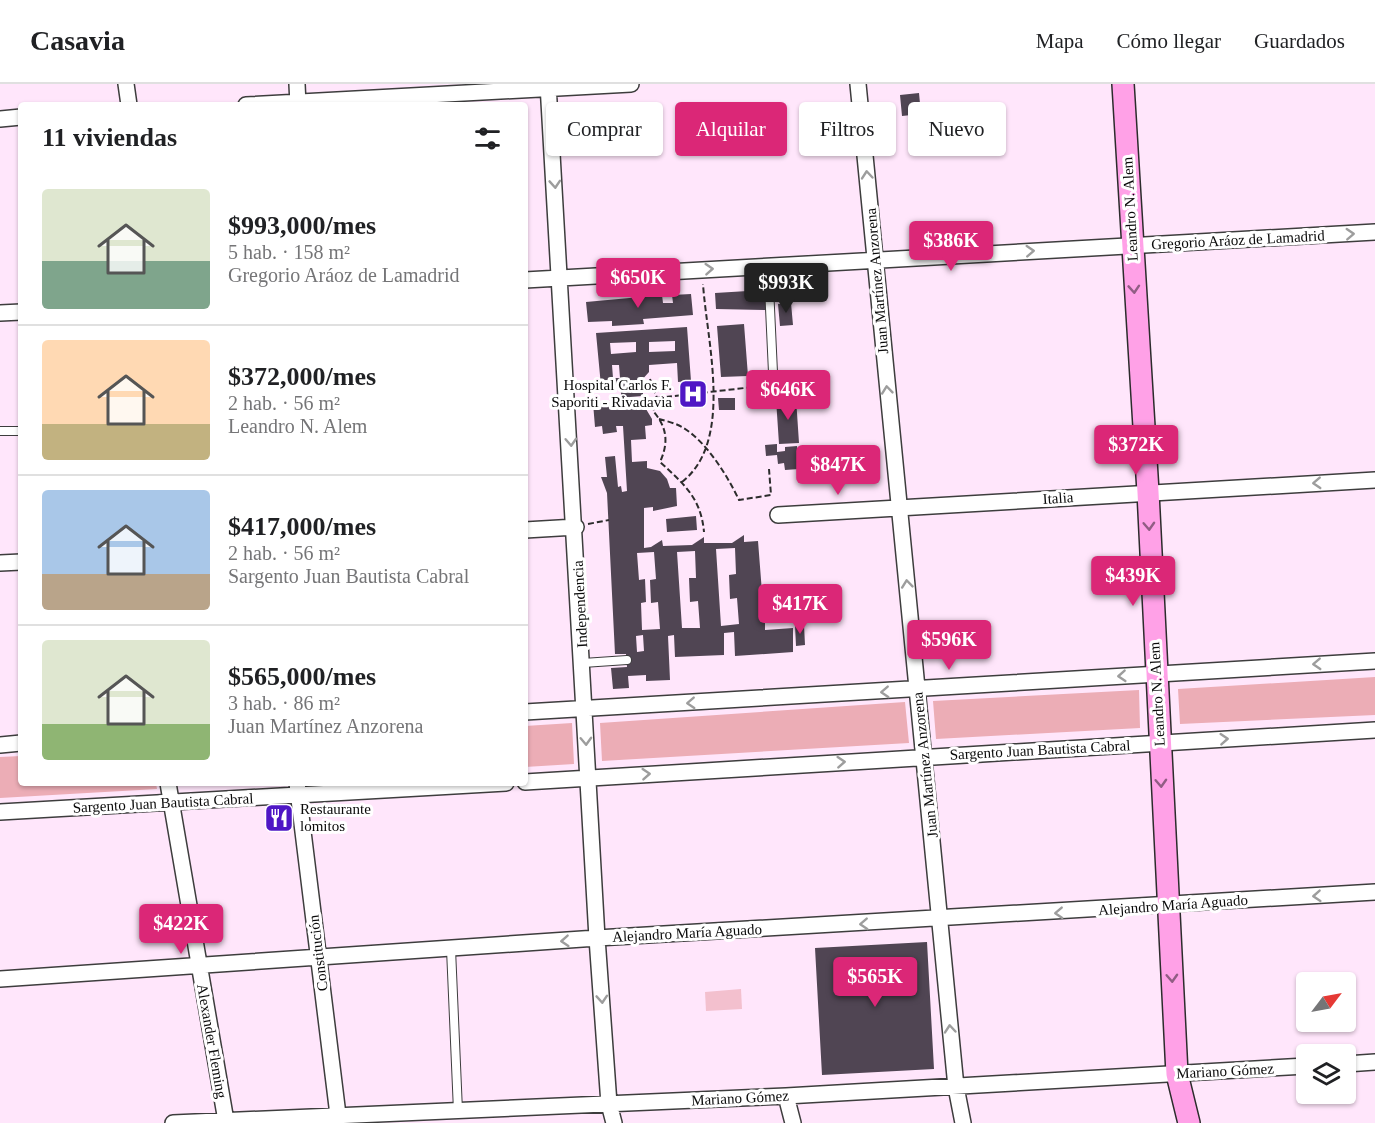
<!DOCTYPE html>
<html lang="es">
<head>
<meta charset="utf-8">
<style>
  :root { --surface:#fff; --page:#f2f2f2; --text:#202124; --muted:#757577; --line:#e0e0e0; --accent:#db2777 }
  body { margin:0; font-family:"Times New Roman",serif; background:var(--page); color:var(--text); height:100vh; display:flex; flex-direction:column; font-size:22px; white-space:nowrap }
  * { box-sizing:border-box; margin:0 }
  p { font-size:20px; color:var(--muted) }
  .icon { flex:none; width:33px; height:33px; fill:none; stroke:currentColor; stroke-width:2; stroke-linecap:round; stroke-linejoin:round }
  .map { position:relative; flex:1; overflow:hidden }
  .sheet { position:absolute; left:18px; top:18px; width:510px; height:684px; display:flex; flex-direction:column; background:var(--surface); border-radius:6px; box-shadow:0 2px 4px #0004 }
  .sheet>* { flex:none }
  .banner { position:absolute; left:546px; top:18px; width:570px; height:54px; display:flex; gap:12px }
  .needle { width:39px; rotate:58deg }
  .tools { position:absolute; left:1296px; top:888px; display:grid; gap:12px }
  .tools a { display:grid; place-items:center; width:60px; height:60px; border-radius:6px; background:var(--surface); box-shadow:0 2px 4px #0004; font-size:30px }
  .price { position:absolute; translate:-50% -51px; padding:0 14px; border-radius:6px; background:var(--accent); color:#fff; font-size:20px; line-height:39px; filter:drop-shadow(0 2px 3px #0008) }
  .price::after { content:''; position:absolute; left:50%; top:36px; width:18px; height:14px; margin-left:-9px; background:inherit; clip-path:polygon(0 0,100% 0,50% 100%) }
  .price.on { background:#222; color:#fff }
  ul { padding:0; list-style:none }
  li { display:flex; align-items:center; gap:18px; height:150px; padding:0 24px }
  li+li { border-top:2px solid var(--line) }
  li span { display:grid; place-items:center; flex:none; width:168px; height:120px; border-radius:6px; color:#555 }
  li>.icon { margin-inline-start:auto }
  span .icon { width:72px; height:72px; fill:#fffc; stroke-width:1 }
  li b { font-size:26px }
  h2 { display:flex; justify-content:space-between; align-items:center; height:72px; padding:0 24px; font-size:26px }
  .tag { padding:0 21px; border-radius:6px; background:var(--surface); box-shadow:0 2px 4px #0004; font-size:21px; line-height:54px }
  .tag.on { background:var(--accent); color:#fff }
  header { display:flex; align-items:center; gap:36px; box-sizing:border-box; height:84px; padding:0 30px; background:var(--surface); border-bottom:2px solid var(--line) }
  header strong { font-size:28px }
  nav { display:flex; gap:33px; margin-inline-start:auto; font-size:21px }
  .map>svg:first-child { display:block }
</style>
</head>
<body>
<header>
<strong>Casavia</strong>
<nav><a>Mapa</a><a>Cómo llegar</a><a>Guardados</a></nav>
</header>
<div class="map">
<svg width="1375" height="1039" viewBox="0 0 1375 1039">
  <rect width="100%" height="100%" fill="#ffe6fb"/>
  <path fill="#ecadb6" d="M1375 593V631L1180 640 1178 605Z
    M1139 606 1140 644 936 655 933 617Z
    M905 618 909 659 602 677 600 639Z
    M572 639 574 680 525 683V642Z
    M21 672V699H156L157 705 0 714V673Z"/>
  <path fill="#f3c0ce" d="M741 905 742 925 706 927 705 908Z"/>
  <path fill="#504553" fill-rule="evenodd" d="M919 9 921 30 902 32 900 11Z
    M765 206 766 226 716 225 715 209Z
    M691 210 693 231 643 235 644 240 612 242V237L588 238 586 218 662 211 663 219H673L672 211Z
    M791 219 793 241 780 242 778 220Z
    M744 240 748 292 721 293 717 242Z
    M687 243 691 297 678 298 677 279 649 281V288L640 298 643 301V312L630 313 629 317 643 320 652 335V341L645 342 646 355 631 356 632 378 647 377V384L660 387 667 395 670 404H676L677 422 653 427V423L644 424V464L651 463 662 456 663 462 692 461 704 453V459H732L744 451V458L758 457 764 534H771L770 518 803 513 804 536 765 539V546L793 544V568L735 572 734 548 724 549V571L675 573 674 551 668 552 670 596 646 597V591L628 592 629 604 613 605 611 584 627 583 626 570H615L607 409 601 393H607L605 373 615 372 618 403 621 402 622 408 627 407 623 342H616L617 348 603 350 602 342 595 343 593 319 622 318 620 301 601 302 596 249ZM675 257V267L649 268V258ZM636 258V268L611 270 610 259ZM612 281H619L620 294H613ZM735 464 736 490 729 491 730 515 737 514 739 540 721 542 716 465ZM695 467 696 494H689L690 518 698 517 700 544H682L677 468ZM654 468 656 495 650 496 651 519 658 518 660 545 642 546 641 519 646 518 645 495 639 496 637 469ZM643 551 644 567 637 568 636 552Z
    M718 314H735V326H719Z
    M796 314 799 359 779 360 776 315Z
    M777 360V368L785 367V363L797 362 799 385 785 386 784 379 778 380 777 371 766 372 765 361Z
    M696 432 697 446 667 448 666 435Z
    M795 541H804L805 561 796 562Z
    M927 858 934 985 822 991 815 864Z"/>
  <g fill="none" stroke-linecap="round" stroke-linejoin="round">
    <g stroke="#3d3d3d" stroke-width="10">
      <path id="lane" d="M768 181 774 310
        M0 347H18
        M583 579 627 576
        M451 865 458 1027"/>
    </g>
    <g stroke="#3d3d3d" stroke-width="18">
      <path id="street" d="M126 0 129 21
        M297 0 298 21
        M548 0 597 854 609 1020 614 1039
        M858 0 956 1003 963 1039
        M246 21 631 0
        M0 35 21 33
        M525 196 1375 148
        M0 229 21 228
        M778 431 1375 396
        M525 446 576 443
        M0 479 21 478
        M525 628 1375 577
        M0 661 21 659
        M525 698 1375 646
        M168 699 226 1037
        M297 699 339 1039
        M0 728 506 699
        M0 895 597 854 1375 808
        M1346 980 1375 978
        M786 1012 793 1039
        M173 1039 786 1012 1306 982"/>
    </g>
    <g stroke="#2c2c2c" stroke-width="24">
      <path id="secondary" d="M1123 0 1148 408 1177 990 1189 1039"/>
    </g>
    <path stroke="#2c2c2c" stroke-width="2" stroke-dasharray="6 3" stroke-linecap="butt" d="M650 295 657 314 653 327C667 343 669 358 660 378 684 400 701 414 704 448
      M657 314 762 302
      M659 335C666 337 675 339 682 343 706 357 727 391 739 416L771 411 769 385
      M682 398C734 357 707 259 703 200
      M588 440 609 436"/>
    <use href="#lane" stroke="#fff" stroke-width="8"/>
    <use href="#street" stroke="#fff" stroke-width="15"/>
    <use href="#secondary" stroke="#ffa1e7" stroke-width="21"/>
  </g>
  <defs><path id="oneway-chevron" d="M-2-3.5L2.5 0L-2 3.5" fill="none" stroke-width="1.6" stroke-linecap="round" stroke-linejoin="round" transform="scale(1.5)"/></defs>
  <g stroke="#9d9d9d">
    <use href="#oneway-chevron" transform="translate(867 91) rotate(-95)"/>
    <use href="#oneway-chevron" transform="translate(555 100) rotate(86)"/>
    <use href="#oneway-chevron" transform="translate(1350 150) rotate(-3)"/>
    <use href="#oneway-chevron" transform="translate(1030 167) rotate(-3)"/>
    <use href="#oneway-chevron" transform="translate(709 185) rotate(-4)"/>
    <use href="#oneway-chevron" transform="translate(887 306) rotate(-96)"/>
    <use href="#oneway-chevron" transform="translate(571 358) rotate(87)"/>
    <use href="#oneway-chevron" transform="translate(1317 399) rotate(177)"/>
    <use href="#oneway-chevron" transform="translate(907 500) rotate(-96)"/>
    <use href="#oneway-chevron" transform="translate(1317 580) rotate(177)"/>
    <use href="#oneway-chevron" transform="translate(1122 592) rotate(176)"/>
    <use href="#oneway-chevron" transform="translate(885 608) rotate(177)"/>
    <use href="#oneway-chevron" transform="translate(691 619) rotate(177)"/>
    <use href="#oneway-chevron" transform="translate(1224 655) rotate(-4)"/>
    <use href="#oneway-chevron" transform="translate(586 657) rotate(88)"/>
    <use href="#oneway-chevron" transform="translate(841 678) rotate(-4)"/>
    <use href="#oneway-chevron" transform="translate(646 690) rotate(-4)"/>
    <use href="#oneway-chevron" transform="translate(1317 812) rotate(176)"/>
    <use href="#oneway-chevron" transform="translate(1059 829) rotate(177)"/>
    <use href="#oneway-chevron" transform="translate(864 840) rotate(177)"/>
    <use href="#oneway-chevron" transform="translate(565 857) rotate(176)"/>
    <use href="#oneway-chevron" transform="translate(602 915) rotate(86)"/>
    <use href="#oneway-chevron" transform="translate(950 945) rotate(-95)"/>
  </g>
  <g stroke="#915d84">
    <use href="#oneway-chevron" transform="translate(1134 205) rotate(86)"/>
    <use href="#oneway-chevron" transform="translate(1149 442) rotate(87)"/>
    <use href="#oneway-chevron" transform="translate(1161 699) rotate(87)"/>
    <use href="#oneway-chevron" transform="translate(1172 894) rotate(87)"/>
  </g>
  <defs>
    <g id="hospital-square" transform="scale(1.5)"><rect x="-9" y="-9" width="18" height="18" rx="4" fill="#4f17c5" stroke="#fff"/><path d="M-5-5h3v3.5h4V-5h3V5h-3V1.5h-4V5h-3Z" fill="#fff"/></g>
    <g id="restaurant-square" transform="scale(1.5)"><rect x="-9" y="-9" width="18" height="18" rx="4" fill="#4f17c5" stroke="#fff"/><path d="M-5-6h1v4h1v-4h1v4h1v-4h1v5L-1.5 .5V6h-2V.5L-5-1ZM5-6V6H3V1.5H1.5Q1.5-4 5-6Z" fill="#fff"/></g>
  </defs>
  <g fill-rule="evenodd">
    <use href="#hospital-square" x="693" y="310"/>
    <use href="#restaurant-square" x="279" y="734"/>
  </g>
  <g text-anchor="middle" stroke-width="6" stroke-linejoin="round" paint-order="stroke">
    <g font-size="15" fill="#0a0a0a" stroke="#fff">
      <text transform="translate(1130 125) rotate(-93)" y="5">Leandro N. Alem</text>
      <text transform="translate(1238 156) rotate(-3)" y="5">Gregorio Aráoz de Lamadrid</text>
      <text transform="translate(877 197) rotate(-95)" y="5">Juan Martínez Anzorena</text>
      <text transform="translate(1058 414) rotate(-4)" y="5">Italia</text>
      <text transform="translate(580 520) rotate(-93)" y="5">Independencia</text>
      <text transform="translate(1157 610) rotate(-93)" y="5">Leandro N. Alem</text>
      <text transform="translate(1040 666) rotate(-3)" y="5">Sargento Juan Bautista Cabral</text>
      <text transform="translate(925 681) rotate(-96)" y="5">Juan Martínez Anzorena</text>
      <text transform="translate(163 719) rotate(-3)" y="5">Sargento Juan Bautista Cabral</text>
      <text transform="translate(1173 821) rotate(-4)" y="5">Alejandro María Aguado</text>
      <text transform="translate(687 849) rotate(-3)" y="5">Alejandro María Aguado</text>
      <text transform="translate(318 869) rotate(-97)" y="5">Constitución</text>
      <text transform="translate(212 957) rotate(80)" y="5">Alexander Fleming</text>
      <text transform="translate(1225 987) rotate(-3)" y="5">Mariano Gómez</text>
      <text transform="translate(740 1014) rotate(-3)" y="5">Mariano Gómez</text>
    </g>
    <g font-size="15" fill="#0a0a0a" stroke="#fff" text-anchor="end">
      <text x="672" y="306">Hospital Carlos F.<tspan x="672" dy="17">Saporiti - Rivadavia</tspan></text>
      <text x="300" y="730" text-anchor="start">Restaurante<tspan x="300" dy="17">lomitos</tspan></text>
    </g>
  </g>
</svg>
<div class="tools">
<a><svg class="needle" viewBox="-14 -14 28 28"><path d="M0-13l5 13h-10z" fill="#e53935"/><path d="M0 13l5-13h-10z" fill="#757577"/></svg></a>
<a><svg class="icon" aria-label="layers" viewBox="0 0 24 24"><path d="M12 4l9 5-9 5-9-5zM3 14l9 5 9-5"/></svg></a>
</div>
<b class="price" style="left:951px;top:188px">$386K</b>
<b class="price" style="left:638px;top:225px">$650K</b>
<b class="price on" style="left:786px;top:230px">$993K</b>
<b class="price" style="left:788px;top:337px">$646K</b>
<b class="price" style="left:1136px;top:392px">$372K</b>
<b class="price" style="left:838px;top:412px">$847K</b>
<b class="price" style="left:1133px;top:523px">$439K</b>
<b class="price" style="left:800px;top:551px">$417K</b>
<b class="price" style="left:949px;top:587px">$596K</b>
<b class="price" style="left:181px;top:871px">$422K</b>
<b class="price" style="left:875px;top:924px">$565K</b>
<div class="banner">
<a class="tag">Comprar</a>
<a class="tag on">Alquilar</a>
<a class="tag">Filtros</a>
<a class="tag">Nuevo</a>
</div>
<section class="sheet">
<h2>11 viviendas<svg class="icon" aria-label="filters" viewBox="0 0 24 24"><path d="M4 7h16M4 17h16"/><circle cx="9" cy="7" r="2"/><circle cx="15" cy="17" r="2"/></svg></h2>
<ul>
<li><span style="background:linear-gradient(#dfe7d0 60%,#7fa58c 0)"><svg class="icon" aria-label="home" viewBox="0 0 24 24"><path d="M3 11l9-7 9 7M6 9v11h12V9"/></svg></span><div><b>$993,000/mes</b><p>5 hab. · 158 m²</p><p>Gregorio Aráoz de Lamadrid</p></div></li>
<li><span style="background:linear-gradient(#ffd9b3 70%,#c2b280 0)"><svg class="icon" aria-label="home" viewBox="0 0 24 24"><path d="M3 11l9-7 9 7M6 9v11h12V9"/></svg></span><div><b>$372,000/mes</b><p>2 hab. · 56 m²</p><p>Leandro N. Alem</p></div></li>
<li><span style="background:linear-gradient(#a9c7e8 70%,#b9a48a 0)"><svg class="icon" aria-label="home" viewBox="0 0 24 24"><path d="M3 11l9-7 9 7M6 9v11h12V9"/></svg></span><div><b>$417,000/mes</b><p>2 hab. · 56 m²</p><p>Sargento Juan Bautista Cabral</p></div></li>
<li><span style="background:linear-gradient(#dfe7d0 70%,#8fb573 0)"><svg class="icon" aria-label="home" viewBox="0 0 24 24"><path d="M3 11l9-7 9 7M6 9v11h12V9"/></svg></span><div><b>$565,000/mes</b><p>3 hab. · 86 m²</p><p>Juan Martínez Anzorena</p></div></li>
</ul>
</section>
</div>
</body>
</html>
